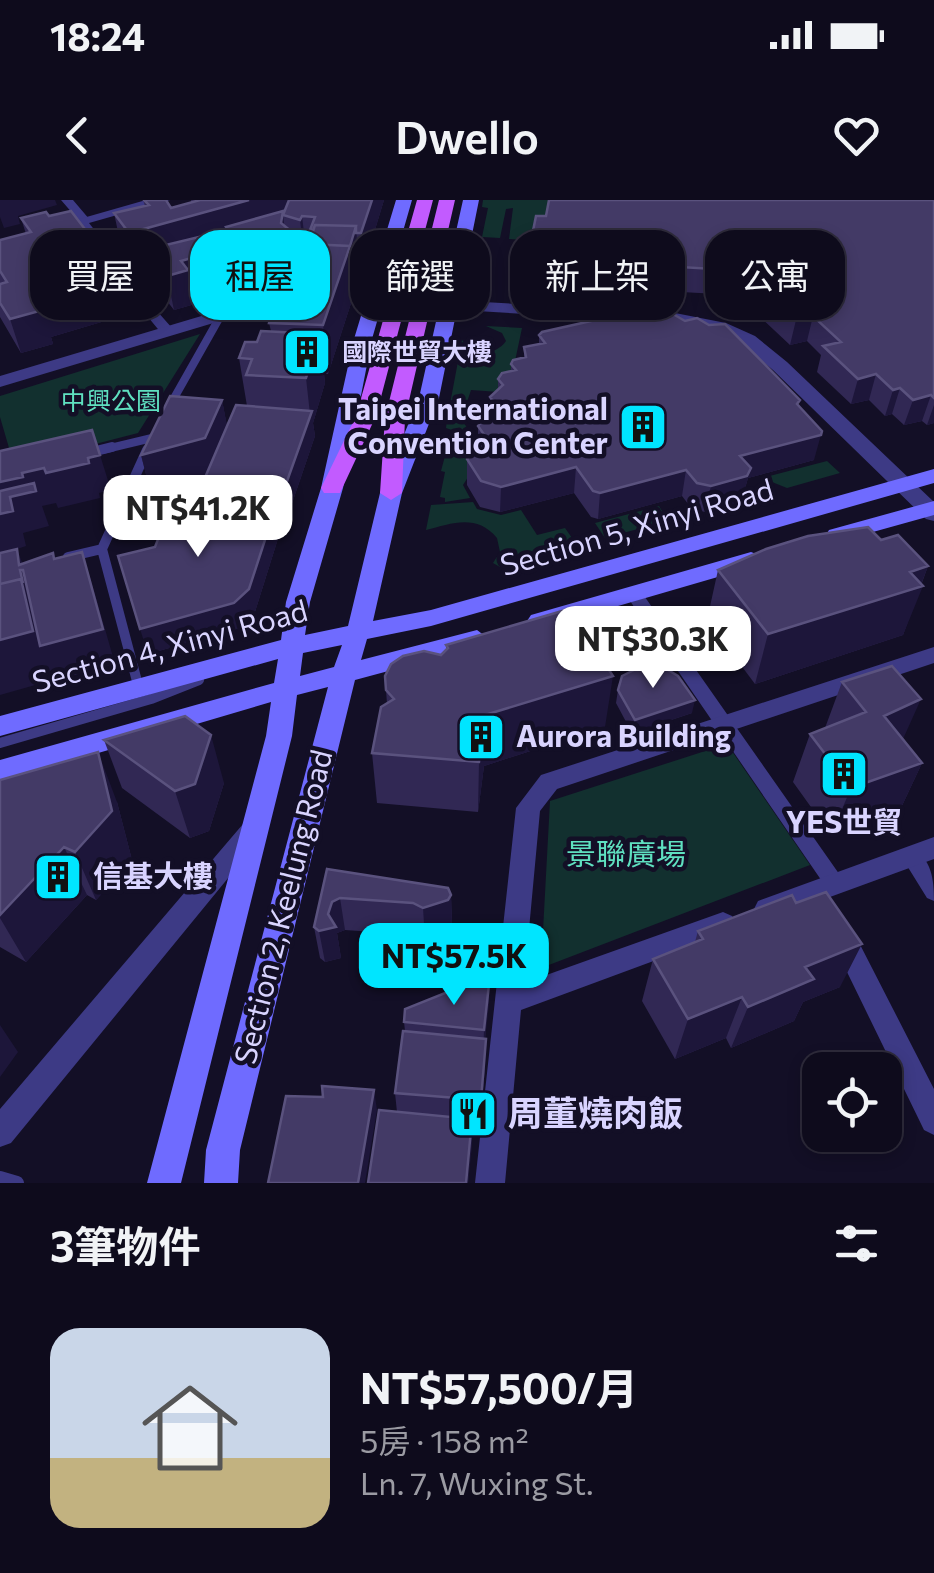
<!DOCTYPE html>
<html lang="zh-TW">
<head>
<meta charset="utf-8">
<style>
  :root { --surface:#0e0b1c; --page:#171425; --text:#f1f3f6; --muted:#9b9ba3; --line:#2e2b3b; --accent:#00e5ff }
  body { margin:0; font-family:Commissioner,"Noto Sans TC",sans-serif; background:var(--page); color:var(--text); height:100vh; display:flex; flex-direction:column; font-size:38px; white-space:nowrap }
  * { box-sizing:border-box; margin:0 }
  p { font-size:32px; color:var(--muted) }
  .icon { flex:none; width:55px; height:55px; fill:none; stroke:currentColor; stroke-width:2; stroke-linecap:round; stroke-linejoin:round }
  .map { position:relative; height:983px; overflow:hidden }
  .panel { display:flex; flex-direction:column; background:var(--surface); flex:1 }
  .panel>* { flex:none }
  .top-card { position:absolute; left:30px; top:30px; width:875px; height:90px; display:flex; gap:20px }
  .fabs { position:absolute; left:802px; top:852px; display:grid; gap:20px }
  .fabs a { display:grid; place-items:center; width:100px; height:100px; border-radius:20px; background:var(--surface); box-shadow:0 5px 15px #0003,0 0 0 2px var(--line); font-size:50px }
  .price { position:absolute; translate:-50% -85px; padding:0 22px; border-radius:20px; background:#fff; color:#222; font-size:32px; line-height:65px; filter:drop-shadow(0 2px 5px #0008) }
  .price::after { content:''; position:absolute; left:50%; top:60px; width:30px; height:22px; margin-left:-15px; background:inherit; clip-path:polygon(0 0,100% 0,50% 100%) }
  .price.selected { background:var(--accent); color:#111 }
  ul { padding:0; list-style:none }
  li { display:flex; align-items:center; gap:30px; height:250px; padding:0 50px }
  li+li { border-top:2px solid var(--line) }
  li span { display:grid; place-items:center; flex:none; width:280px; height:200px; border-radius:30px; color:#555 }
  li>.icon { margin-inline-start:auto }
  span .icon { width:120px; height:120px; fill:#fffc; stroke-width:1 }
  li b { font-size:42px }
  h2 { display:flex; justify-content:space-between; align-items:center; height:120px; padding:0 50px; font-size:42px }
  .tag { padding:0 35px; border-radius:30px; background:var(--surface); box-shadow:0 5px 15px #0003,0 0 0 2px var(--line); font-size:35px; line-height:90px }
  .tag.selected { background:var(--accent); color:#111 }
  .status { display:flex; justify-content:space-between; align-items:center; height:70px; padding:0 50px; background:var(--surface); direction:ltr }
  .status svg { height:28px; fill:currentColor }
  header { display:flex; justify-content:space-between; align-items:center; height:130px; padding:0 50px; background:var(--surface); font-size:45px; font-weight:600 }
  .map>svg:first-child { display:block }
</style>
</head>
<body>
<div class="status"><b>18:24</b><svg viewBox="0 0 49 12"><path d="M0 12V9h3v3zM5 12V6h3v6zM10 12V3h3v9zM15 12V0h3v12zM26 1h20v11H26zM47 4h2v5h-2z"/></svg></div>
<header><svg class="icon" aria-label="back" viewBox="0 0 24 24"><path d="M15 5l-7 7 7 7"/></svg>Dwello<svg class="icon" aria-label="heart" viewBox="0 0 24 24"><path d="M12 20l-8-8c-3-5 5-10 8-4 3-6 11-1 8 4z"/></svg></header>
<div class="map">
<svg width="934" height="983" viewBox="0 0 934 983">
  <rect width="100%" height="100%" fill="#130f26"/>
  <path fill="#12302f" d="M483 0H722L545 41 509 39 513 8 506 9 500 38 482 37 488 8 482 7Z
    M486 126 522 128 511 180 499 192 471 190 467 202 450 204 462 140C471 155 495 157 506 141L502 133Z
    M200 134 138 233 14 265 0 217V196Z
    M447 220H462L478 245 472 271 463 285 470 298 445 302V298L440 297 445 272 441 271 452 230 446 228Z
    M827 261 840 273 787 288 762 278Z
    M473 302 477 309 501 315 521 310 537 335 565 328 577 345 500 367 493 363 500 352 497 338C476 313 451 324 426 330L431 305Z
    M659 306 662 311 656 324 605 338 595 323Z
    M727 544 810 665 541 768 550 601Z"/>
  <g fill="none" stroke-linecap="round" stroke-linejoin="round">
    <path stroke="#3d3a85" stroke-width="8" d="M169 207 221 115
      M102 250 152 238"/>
    <path stroke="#3d3a85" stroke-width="10" d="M88 253 112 247
      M68 357 102 349
      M138 485 102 349 147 250
      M0 543 151 499 199 480"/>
    <path stroke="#3d3a85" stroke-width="14" d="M0 978 17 983"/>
    <path fill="#3d3a85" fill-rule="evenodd" d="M61 0H73L90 20 88 22H80Z
      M134 94H142L172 128V134H162L134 100Z
      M634 388 640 390 842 678 845 684 842 690 835 693 828 690 628 398 626 394Z
      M911 648C932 658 934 680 934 701L927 698 901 656 904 650Z"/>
    <path fill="#3d3a85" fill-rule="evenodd" d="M146 0H170L89 23 131 77V83H119L76 27 69 28 62 24Z
      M306 85 376 89 384 94 376 99 307 95 0 187V176Z
      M934 447V463L557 589 540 611 524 783 723 712 732 716 736 724 732 732 521 810 505 983H475L516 608 541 575Z
      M252 621 261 624 264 631 261 638 11 943 0 947V909L243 624Z
      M934 637V659L767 720 758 717 754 709 758 701Z
      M842 723 851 727 934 889V935L924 930 829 735 833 727Z"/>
    <path fill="#3d3a85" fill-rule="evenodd" d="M449 100 675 113 726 123 755 136 787 162 934 302V321L926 319 773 170 741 144 715 131 675 123 443 109 440 105Z"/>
    <path fill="#6f6bff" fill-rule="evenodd" d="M396 0H412L372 139 343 288 310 402 305 435 348 426 380 293 419 198 463 0H479L439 198 402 293 373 421 431 410 934 269V283L431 426 367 439 361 460 477 430 489 439 485 445 355 480 240 950 238 983H204L206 950 328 487 297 495 292 536 181 983H147L266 536 271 502 0 582V560L274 483 278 459 0 536V516L281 440 286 402 321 288 354 139ZM342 445 334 467 300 476 303 453Z
      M934 301V315L837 342 826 335 829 330Z
      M751 352 759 355 762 360 759 365 539 429 527 421 531 415Z"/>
    <path fill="#c25bff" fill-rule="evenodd" d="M417 0H433L376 216 340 293H324L321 288 356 216Z
      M439 0H455L405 218 402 293 391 300 380 293 385 218Z"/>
  </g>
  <path fill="#312854" d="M143 0 171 8 191 2V0H384L364 66H359L354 88V94L328 174H324L325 183 313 223 315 236 284 327 281 326V329L254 415 240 428 148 454 155 347 200 302 198 294 206 275 150 290 141 255 222 200 227 227 247 206 239 158 271 131 269 123 292 74 283 76 276 68 193 93 195 104 174 110 163 96 162 92 147 97 152 116 131 122 125 115 51 137 53 144 21 153 0 117V40L26 34 21 18 49 16 108 59 128 54 121 46 114 13 145 6Z
    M934 0V223L927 225 922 221 904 225 892 214 885 216 869 200 851 204 817 172 821 155 807 141 790 145 758 115 762 98 760 97 737 96 736 103 717 101 718 94 644 90 643 101 581 97 582 87 554 85 540 76 541 56H532L533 31 546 16Z
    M539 135 799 207 814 260 748 278 741 302 705 312 692 309 682 296 598 319 591 317 574 293 500 312 480 307 467 285V259L478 246V226L490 214V197L498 190V179L511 171V164L524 158V147L539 144Z
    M881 340 928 366 903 435 755 484 707 420 718 370Z
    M446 445 605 527 484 566 478 612 377 603 372 553 387 504 385 476 441 455 446 450Z
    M842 482 903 539 922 563 900 610 831 635 793 582 810 534 825 528Z
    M618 490 692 513 632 533 616 503Z
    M104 540 224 583 209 631 190 638 122 588Z
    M0 580 117 602 132 660 96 700 87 695 26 762 0 747Z
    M327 669 451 695 452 726 448 732 425 739 415 735 345 730 337 733 341 758 325 762 320 758 314 727Z
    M698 731 840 787 803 802 794 821 731 848 726 838 675 859 642 801 653 759 695 742Z
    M490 775 485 839V867L480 927 472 926 468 983H368L397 912 395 893 405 831 404 822Z"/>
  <path fill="#1d163a" d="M0 0H55L57 5 18 16 20 24 4 28 0 17Z
    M249 0H318L283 15 286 40 298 37 302 71 283 76 279 42 281 23 228 30 226 27 228 40 158 60 160 67 156 62 162 92 147 97 152 116 131 122 117 69 136 64 129 33Z
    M372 0H384L364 66 361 33Z
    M302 16 306 49 304 54 300 20Z
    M356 26 359 68 354 88V94L328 174 323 125Z
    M272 35 276 68 193 93 195 104 174 110 167 76 181 61Z
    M117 81 125 115 51 137 53 144 21 153 10 119 39 103Z
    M813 116 807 141 790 145 796 120Z
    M320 134 325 183 313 223 315 236 284 327 280 301 310 214 306 178Z
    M876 174 869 200 851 204 858 179Z
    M900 188 892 214 885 216 893 190Z
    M931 195 922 221 904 225 913 200Z
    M222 200 229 235 212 273 150 290 141 255Z
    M934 205V223L927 225Z
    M822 231 814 260 748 278 741 302 705 312 711 286 740 256Z
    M100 255 111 290 99 293 100 298 58 308 56 303 42 306 49 326 23 333 26 346 17 349 30 384 82 352 93 387 115 464 54 481 51 473 53 480 0 495V282L22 273Z
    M576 267 574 293 500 312 501 287Z
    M686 270 682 296 598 319 600 293Z
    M277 303 281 329 254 415 240 428 148 454 140 429Z
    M928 366 920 387 923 386 903 435 755 484 768 434 910 372Z
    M613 476 605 527 484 566 478 612 479 562 485 515Z
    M921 499 899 548 884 516Z
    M695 500 692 513 632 533 635 520Z
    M211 535 224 583 209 631 190 638 175 591Z
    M98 552 117 602 132 660 96 700 75 652Z
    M922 563 900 610 831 635 851 588Z
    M64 647 87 695 26 762 0 718V715Z
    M451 695 452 726 448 732 425 739 423 708Z
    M340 698 345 730 337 733 341 758 325 762 319 731 332 702Z
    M862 744 840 787 803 802 794 821 731 848 748 807 805 767Z
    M490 775 489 804 483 858 484 830Z
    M742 797 726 838 675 859 688 819Z
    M0 825 18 852 0 877Z
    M486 839 485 867 480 927 481 900Z
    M374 890 377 910 365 983H358Z
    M472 919V945L468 983H466Z"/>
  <path fill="#433a66" stroke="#5a527e" stroke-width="2.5" d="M144 0H166L171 8 200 0H249L129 33 114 13 149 5Z
    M289 0H372L361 33H356V26L315 25 313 30H310L315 17 302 16 300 20 283 15Z
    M549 0H934V198L931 195 913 200 900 188 893 190 876 174 858 179 823 146 841 142 813 116 796 120 764 90 781 86 766 72 647 65 646 76 583 73 584 62 555 60 541 52 544 32 533 31 536 16H546Z
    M71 11 108 59 228 30 226 27 283 11 281 23 298 37 279 42 272 35 181 61 188 70 167 76 156 62 160 61 158 58 117 69 120 73 134 69 144 82 122 88 117 81 39 103 43 110 10 119 0 103V84L7 82 0 71V40L31 32 21 18 46 12 49 16Z
    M315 25 356 26 350 46 309 44Z
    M306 44 350 46 323 125 269 123 275 97H280L294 68H301Z
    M718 90 737 91V96L718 95Z
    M640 110 653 118 673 114 685 121 697 118 709 125 725 124 800 200 797 204 822 231 821 235 740 256 751 268 747 276 711 286 697 283 686 270 600 293 593 291 576 267 501 287 481 281 467 259 475 247 490 243 478 226 486 215 500 211 490 197 503 185 498 179 502 173 516 170 511 164 513 160 526 157 524 147 545 143 539 135 542 132Z
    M261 131 320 134 306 178 246 175 252 159 239 158 245 142H257Z
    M170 196 222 200 205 238 141 255Z
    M236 205 312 211 280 301 198 294Z
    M92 230 100 255 88 258 89 263 46 273 44 268 22 273 23 277 0 282V251Z
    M34 283 36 291 10 297 13 311 0 314V291Z
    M212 298 277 303 249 389 234 403 140 429 118 356 155 347 166 319 183 308Z
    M868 327 881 340 898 335 928 366 910 372 923 386 768 434 718 370 766 349 808 336Z
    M17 349 19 365 53 353 54 359 82 352 103 429 40 446 23 370H20L23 383 21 379 0 384V353Z
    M21 379 33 431 0 440V384Z
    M569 409 613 476 485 515 479 562 372 553 381 507 394 499 386 490 385 476 391 464 403 456 424 451 441 455 448 448 446 445Z
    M644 465 663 467 678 476 695 500 635 520 618 490 622 476Z
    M892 466 921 499 884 516 922 563 851 588 810 534 866 512 842 482Z
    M185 516 211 535 195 584 175 591 104 540Z
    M98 552 112 611 75 652 64 647 0 715V580Z
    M327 669 448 688 451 695 448 700 423 708 413 703 340 698 332 702 328 714 336 727 319 731 314 727Z
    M826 692 862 744 805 767 814 779 748 807 742 797 688 819 653 759 703 739 698 731 792 695 796 703Z
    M490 775 484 830 404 822 405 809Z
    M403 831 486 839 481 900 395 893Z
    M322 886 374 890 358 983H268L286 896 323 897Z
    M379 910 472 919 466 983H368Z"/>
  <defs>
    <g id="building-square" transform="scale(2.5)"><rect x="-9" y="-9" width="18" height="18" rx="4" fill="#00e5ff" stroke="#130f26"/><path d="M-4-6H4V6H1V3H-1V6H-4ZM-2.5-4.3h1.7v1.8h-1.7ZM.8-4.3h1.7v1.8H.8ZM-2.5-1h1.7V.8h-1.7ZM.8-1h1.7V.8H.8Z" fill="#111"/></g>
    <g id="restaurant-square" transform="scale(2.5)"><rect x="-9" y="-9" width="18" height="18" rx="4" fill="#00e5ff" stroke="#130f26"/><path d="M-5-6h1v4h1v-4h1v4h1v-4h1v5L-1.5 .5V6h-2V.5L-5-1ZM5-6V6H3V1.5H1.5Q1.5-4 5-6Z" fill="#111"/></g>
  </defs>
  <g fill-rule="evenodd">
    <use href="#building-square" x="307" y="152"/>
    <use href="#building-square" x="643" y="227"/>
    <use href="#building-square" x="481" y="537"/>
    <use href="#building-square" x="844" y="574"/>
    <use href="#building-square" x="58" y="677"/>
    <use href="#restaurant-square" x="473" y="914"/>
  </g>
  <g text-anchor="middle" stroke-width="9" stroke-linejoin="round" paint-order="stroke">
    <g font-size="25" font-weight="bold" fill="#d9d4ff" stroke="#130f26" text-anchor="start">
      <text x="342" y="161">國際世貿大樓</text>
    </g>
    <g font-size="25" fill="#5fe0c0" stroke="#130f26">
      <text x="111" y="210">中興公園</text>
    </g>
    <g font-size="30" font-weight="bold" fill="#d9d4ff" stroke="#130f26" text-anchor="start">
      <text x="608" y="220" text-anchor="end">Taipei International<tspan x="608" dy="34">Convention Center</tspan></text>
      <text x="516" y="547">Aurora Building</text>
      <text x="844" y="633" text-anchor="middle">YES世貿</text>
      <text x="93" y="687">信基大樓</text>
    </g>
    <g font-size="30" fill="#d9d4ff" stroke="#130f26">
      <text transform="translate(637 328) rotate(-16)" y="10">Section 5, Xinyi Road</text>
      <text transform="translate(170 447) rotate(-15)" y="10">Section 4, Xinyi Road</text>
      <text transform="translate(284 707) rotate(-76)" y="10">Section 2, Keelung Road</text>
    </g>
    <g font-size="30" fill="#5fe0c0" stroke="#130f26">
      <text x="626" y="665">景聯廣場</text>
    </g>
    <g font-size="35" font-weight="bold" fill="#d9d4ff" stroke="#130f26" text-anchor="start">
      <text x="508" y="926">周董燒肉飯</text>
    </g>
  </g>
</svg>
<div class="fabs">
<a><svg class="icon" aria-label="locate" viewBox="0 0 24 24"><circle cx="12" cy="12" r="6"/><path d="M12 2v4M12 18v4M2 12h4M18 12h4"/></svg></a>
</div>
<b class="price" style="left:198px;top:360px">NT$41.2K</b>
<b class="price" style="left:653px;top:491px">NT$30.3K</b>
<b class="price selected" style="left:454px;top:808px">NT$57.5K</b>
<div class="top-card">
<a class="tag">買屋</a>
<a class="tag selected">租屋</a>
<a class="tag">篩選</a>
<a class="tag">新上架</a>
<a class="tag">公寓</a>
</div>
</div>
<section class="panel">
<h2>3筆物件<svg class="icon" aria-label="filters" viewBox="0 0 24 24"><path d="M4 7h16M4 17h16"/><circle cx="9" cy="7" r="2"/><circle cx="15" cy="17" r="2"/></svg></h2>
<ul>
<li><span style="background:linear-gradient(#c9d6e8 65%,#c2b280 0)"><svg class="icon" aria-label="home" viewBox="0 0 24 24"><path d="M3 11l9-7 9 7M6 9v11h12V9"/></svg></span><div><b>NT$57,500/月</b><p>5房 · 158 m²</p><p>Ln. 7, Wuxing St.</p></div></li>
</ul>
</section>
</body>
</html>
